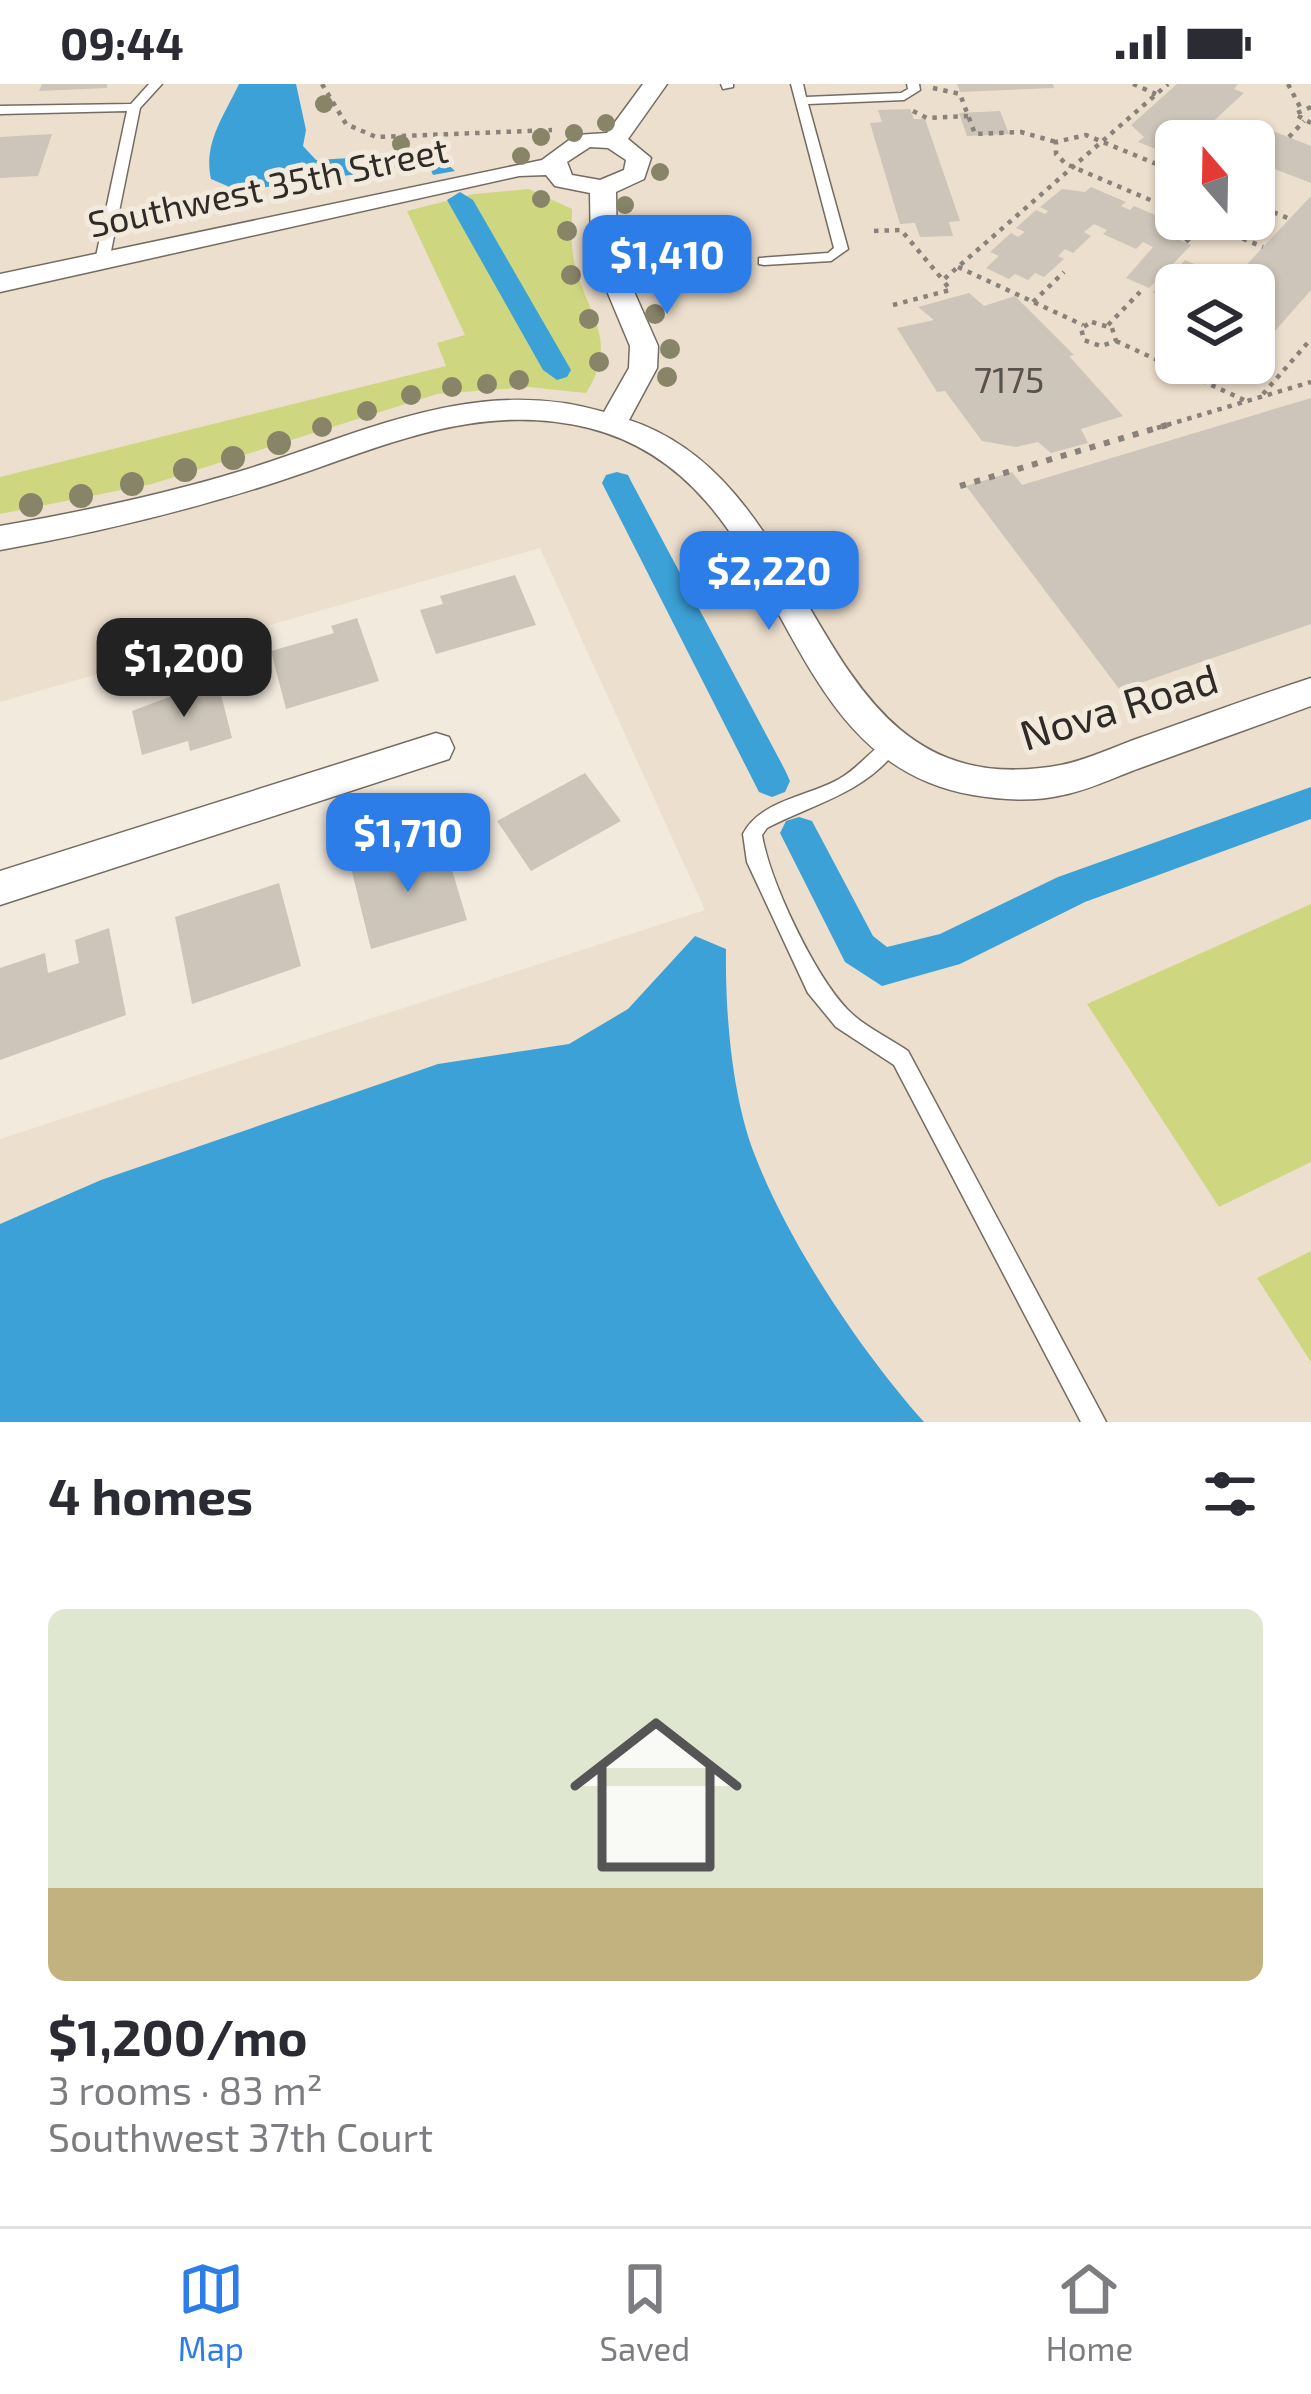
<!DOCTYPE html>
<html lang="en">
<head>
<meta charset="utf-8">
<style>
  :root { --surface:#fff; --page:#f7f7f7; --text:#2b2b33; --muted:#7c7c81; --line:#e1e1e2; --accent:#2c7de8 }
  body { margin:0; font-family:"Exo 2",sans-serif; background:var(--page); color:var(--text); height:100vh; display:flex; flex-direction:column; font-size:45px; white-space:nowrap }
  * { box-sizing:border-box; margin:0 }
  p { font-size:39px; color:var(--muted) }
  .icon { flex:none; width:66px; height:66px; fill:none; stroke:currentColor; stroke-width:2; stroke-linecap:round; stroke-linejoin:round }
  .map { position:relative; height:1338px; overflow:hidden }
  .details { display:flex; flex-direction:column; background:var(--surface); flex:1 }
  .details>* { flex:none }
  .needle { width:78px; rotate:340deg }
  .controls { position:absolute; left:1155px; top:36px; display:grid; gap:24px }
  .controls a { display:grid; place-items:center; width:120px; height:120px; border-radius:18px; background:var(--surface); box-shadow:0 3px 9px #0004; font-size:60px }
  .price { position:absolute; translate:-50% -102px; padding:0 27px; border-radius:24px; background:var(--accent); color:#fff; font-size:39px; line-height:78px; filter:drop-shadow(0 3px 6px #0008) }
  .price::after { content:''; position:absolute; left:50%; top:72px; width:36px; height:27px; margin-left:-18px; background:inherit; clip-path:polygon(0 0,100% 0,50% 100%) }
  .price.current { background:#222; color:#fff }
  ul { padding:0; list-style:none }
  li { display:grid; align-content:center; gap:24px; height:636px; padding:0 48px }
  li span { display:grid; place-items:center; height:372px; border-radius:18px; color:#555 }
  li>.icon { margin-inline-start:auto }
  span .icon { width:216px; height:216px; fill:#fffc; stroke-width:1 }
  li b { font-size:51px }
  h2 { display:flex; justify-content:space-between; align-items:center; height:144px; padding:0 48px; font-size:51px }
  .status { display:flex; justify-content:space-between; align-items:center; height:84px; padding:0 60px; background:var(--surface); direction:ltr }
  .status svg { height:33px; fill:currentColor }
  .tab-bar { display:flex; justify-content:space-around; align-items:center; height:168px; border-top:3px solid var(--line); background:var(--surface); font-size:33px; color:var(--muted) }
  .tab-bar a { display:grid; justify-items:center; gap:6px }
  .tab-bar .current { color:var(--accent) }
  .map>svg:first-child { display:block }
</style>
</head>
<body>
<div class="status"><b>09:44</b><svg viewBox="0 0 49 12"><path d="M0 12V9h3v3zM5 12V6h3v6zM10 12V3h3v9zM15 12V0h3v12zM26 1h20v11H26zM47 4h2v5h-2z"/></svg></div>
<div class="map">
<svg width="1311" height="1338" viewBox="0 0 1311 1338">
  <rect width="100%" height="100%" fill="#f3eade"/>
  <path fill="#eddfcd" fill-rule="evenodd" d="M0 0H1311V1338H0V1055L705 826 540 464 0 618ZM1176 57H1254V135H1176ZM1176 201H1254V279H1176Z"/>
  <path fill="#cfd680" d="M529 105 572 125C572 145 570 162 575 182 589 233 619 257 586 309L529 303 437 310 152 400 0 430V393L446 282 437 259 465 251 407 127 474 110Z
    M1311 820V1078L1219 1123 1087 920Z
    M1311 1167V1278L1257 1194Z"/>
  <path fill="#3ca1d7" d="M239 0H296L306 46 303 62 316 76 436 69 455 87 433 91 429 82 406 83 239 107 211 95C203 59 224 32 239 0Z
    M695 852 726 865C725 929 732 1015 756 1074 789 1160 863 1270 924 1338H0V1140L101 1096 438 980 569 960 628 925Z"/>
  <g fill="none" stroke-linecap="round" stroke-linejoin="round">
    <path fill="#3ca1d7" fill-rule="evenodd" d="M460 108 473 116 571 286 567 293 557 296 543 286 447 116Z
      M617 388 628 391 632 399 785 686 790 697 785 708 772 713 759 708 602 399 606 391Z
      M1311 703V735L1085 818 960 880 882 902 845 878 780 749 786 737 799 733 812 737 873 852 887 863 940 850 1058 793Z"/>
  </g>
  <path fill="#cdc5b9" d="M42 0H107V4L39 7Z
    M957 0H1053L1054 4 960 8Z
    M1177 0H1238L1234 5 1244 9 1207 43 1201 40 1192 48 1227 57H1176V73L1138 58 1144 53 1131 41Z
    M910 25 914 35H925L960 137 949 138 953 152 920 153 915 139 900 140 870 39 882 38 878 26Z
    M1000 27 1009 50 967 52 959 29Z
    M1273 47 1311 62V99L1267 82 1254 90V65Z
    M52 50 38 92 0 94V53Z
    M1091 103 1126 118 1121 122 1130 126 1134 122 1167 136 1161 141 1172 146 1167 150 1191 161 1173 180 1179 182 1185 176 1228 194 1224 198 1232 201H1176V219L1153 208 1162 200 1156 197 1149 204 1126 194 1153 163 1143 158 1136 165 1103 150 1107 146 1094 140 1084 148 1091 152 1073 169 1065 165 1058 172 1064 175 1044 193 1035 189 1028 196 1015 190 1009 195 986 184 999 172 990 168 1011 149 1018 153 1025 148 1016 144 1036 126 1045 130 1048 127 1040 123 1062 105 1085 108Z
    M1311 112V206L1275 247 1263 242 1257 249 1254 201H1237L1243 195 1236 192Z
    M969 209 984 222 1015 212 1074 271 1069 272 1123 332 1081 345 1088 359 1051 369 1038 358 1016 363 982 357 945 307 937 308 897 244 934 236 918 223Z
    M1311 314V540L1120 606 966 402 1012 388 1022 401Z
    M515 491 536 541 436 570 420 526 443 520 440 512Z
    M357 534 379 597 286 625 271 567 334 549 331 542Z
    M217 595 232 654 190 667 188 657 142 671 132 627Z
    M585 689 621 737 531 787 497 737Z
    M443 756 467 836 371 865 351 784Z
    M279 799 301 882 192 920 175 833Z
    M109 844 126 931 0 976V884L45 869 48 889 79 879 75 856Z"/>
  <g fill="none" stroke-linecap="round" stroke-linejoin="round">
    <g stroke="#746c62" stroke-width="3">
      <path id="lane" d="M149 0H162L140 24 109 177 102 181 97 180 95 177 127 27 0 30V22L131 20Z
        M721 0H733V3L723 5Z
        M791 0H803L806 13 901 9 908 5 907 0H919L920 6 904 16 808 20 848 165 831 177 764 181 759 180V174L828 169 834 164Z
        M890 655 896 657 899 662 896 667C862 710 813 720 767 744L762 751C770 798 814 890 847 925 863 942 889 954 908 967L1106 1338H1081L894 981 836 943 808 909 747 778 743 750C761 716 807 713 839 695 859 684 872 664 890 655Z"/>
    </g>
    <g stroke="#746c62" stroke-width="3">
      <path id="street" d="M643 0H667L628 55 651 74 644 95 616 108 617 169 658 262 657 284 629 336C833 403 806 728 1061 681 1087 676 1114 663 1139 654 1196 634 1253 613 1311 594V622C1254 643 1197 663 1140 684 1115 693 1089 706 1063 711 1034 718 1002 716 973 711 766 676 796 397 589 344 472 315 373 368 264 402 178 429 90 450 0 466V442C81 428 162 411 241 387 362 350 474 290 604 328L629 284 630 262 591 169 590 109 555 102 546 91 519 92 0 208V190L542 76 576 51 607 49ZM590 63 608 64 626 76 624 86 600 96 572 91 567 78Z
        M436 649 449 653 454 664 449 675 0 821V787Z"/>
    </g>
    <path stroke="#88827a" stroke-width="4.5" stroke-dasharray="4.5 6" stroke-linecap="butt" d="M322 0 346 40 376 53 552 46
      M1133 0 1156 10
      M1288 0 1300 23
      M933 4 960 10 975 50 1021 48 1056 58
      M1311 23 1295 30 1311 39
      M913 27 927 34 968 32
      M1289 53 1304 37
      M1176 88 1086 51 1056 58V70L1066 80 1176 127
      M1254 120 1290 135
      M1194 135 1263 163
      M874 147 901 146 943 196 1168 0
      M1186 158 1208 135
      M958 183 1083 241
      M1033 218 1064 188
      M893 221 950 206 943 196
      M1092 238 1112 244 1116 257 1101 262 1084 256 1081 244Z
      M1108 241 1140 208
      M1116 257 1244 316
      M1263 310 1311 255
      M1157 344 1311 298"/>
    <path stroke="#88827a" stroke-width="6" stroke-dasharray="6 9" stroke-linecap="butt" d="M960 402 1167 341"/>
    <use href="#lane" fill="#fff" fill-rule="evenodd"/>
    <use href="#street" fill="#fff" fill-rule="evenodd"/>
  </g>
  <g fill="#878468">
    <circle cx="324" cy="20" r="9"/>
    <circle cx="606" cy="39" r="9"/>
    <circle cx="574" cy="49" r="9"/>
    <circle cx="541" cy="53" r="9"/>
    <circle cx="401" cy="60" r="9"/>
    <circle cx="521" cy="72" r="9"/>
    <circle cx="660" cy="88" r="9"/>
    <circle cx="541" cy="115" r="9"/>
    <circle cx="625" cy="121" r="9"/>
    <circle cx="567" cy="147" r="10"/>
    <circle cx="625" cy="160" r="10"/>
    <circle cx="631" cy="187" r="10"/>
    <circle cx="571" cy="191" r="10"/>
    <circle cx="655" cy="230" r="10"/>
    <circle cx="589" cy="235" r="10"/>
    <circle cx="670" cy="265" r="10"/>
    <circle cx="599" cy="278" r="10"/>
    <circle cx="667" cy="293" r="10"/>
    <circle cx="519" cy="296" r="10"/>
    <circle cx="487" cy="300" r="10"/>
    <circle cx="452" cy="303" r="10"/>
    <circle cx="411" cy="311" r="10"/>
    <circle cx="367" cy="327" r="10"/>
    <circle cx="322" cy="343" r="10"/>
    <circle cx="279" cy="359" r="12"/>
    <circle cx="233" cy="374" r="12"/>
    <circle cx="185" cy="386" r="12"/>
    <circle cx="132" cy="400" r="12"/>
    <circle cx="81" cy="412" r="12"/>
    <circle cx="31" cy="421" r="12"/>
  </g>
  <g text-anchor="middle" stroke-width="10" stroke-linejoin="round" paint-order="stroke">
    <g font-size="36" fill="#2f2b27" stroke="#f3eade">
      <text transform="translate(268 103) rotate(-12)" y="13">Southwest 35th Street</text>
    </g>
    <g font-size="36" fill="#56524c">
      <text x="1009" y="309">7175</text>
    </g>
    <g font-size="42" fill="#2f2b27" stroke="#f3eade">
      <text transform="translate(1119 623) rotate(-17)" y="15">Nova Road</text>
    </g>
  </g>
</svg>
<div class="controls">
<a><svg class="needle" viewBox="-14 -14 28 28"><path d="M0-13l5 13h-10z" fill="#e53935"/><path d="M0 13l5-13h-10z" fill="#7c7c81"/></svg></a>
<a><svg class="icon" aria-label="layers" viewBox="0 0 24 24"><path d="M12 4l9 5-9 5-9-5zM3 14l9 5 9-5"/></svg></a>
</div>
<b class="price" style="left:667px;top:233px">$1,410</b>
<b class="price" style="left:769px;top:549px">$2,220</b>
<b class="price current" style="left:184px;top:636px">$1,200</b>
<b class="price" style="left:408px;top:811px">$1,710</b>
</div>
<section class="details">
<h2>4 homes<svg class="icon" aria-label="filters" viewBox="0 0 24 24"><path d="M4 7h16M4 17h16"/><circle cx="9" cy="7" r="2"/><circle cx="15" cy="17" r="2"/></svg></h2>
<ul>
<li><span style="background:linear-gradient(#dfe7d0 75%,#c2b280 0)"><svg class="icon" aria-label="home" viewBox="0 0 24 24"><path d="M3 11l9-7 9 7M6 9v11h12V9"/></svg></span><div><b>$1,200/mo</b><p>3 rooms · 83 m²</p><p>Southwest 37th Court</p></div></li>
</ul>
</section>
<nav class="tab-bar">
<a class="current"><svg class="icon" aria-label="map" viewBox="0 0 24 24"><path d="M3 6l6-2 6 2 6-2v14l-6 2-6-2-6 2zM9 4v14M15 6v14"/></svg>Map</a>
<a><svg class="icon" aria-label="saved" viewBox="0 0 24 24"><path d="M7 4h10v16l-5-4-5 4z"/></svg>Saved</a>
<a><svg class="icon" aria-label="home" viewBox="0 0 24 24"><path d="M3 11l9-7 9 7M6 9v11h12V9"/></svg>Home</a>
</nav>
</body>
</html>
